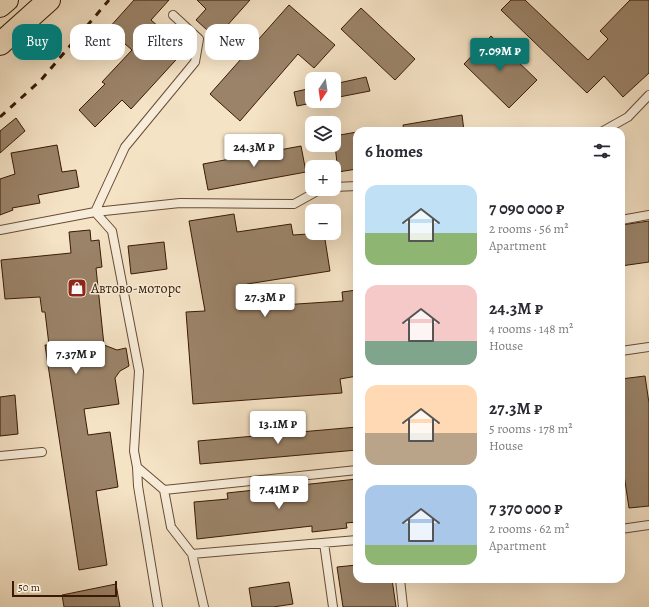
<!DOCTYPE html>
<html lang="en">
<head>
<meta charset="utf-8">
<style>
  :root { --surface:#fff; --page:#f2f2f3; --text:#2b2b33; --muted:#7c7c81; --accent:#0f766e }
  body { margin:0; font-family:Alegreya,serif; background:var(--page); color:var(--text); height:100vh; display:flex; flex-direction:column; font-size:15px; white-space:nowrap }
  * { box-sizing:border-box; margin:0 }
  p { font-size:13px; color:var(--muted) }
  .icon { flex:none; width:22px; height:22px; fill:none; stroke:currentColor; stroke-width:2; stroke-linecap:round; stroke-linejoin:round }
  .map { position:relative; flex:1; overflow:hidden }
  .sheet { position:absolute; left:353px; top:127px; width:272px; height:456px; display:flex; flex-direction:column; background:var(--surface); border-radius:12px; box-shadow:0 4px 16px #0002 }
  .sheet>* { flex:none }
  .top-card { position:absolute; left:12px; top:24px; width:281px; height:36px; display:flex; gap:8px }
  .needle { width:26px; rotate:193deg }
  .buttons { position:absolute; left:305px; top:72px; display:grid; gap:8px }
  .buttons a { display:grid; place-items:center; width:36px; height:36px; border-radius:8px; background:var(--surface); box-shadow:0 4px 16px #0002; font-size:20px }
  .scale { position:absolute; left:12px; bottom:10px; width:105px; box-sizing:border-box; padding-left:4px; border:2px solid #391a04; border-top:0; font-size:11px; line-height:14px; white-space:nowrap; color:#391a04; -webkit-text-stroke:3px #f8edda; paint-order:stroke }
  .price { position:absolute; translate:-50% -34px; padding:0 9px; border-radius:4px; background:#fff; color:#222; font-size:13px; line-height:26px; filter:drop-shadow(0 1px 2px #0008) }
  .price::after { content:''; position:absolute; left:50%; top:24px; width:12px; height:9px; margin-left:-6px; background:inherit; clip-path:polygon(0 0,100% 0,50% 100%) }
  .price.selected { background:var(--accent); color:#fff }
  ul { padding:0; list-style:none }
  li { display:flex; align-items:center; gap:12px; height:100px; padding:0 12px }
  li span { display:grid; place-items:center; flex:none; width:112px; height:80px; border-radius:12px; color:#555 }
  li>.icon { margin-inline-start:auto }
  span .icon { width:48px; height:48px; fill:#fffc; stroke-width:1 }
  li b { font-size:17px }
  h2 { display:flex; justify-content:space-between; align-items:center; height:48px; padding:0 12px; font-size:17px }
  .pill { padding:0 14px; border-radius:12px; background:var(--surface); box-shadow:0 4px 16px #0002; font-size:14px; line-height:36px }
  .pill.selected { background:var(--accent); color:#fff }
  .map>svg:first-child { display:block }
</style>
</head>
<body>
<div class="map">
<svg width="649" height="607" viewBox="0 0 649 607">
  <rect width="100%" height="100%" fill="#f5e3c6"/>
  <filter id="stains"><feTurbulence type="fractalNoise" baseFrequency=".005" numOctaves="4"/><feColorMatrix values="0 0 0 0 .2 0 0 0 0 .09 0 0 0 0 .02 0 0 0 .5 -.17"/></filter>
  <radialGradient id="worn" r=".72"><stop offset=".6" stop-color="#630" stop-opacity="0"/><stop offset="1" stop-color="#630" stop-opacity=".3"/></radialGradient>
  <path fill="#9b8369" stroke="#391a04" d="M134 0H169L151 20 185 50 131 109 122 100 95 127 79 110 105 84 102 82 132 50 108 29Z
    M197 0H250L216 38 196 20 206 9Z
    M511 0H525L588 60 608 39 600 31 630 0H649V73L623 97 604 76 587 93 501 10Z
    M289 5 335 45 314 68 298 54 240 121 210 94Z
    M361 8 415 59 395 80 341 29Z
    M491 36 537 80 509 108 464 64Z
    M366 77 370 91 334 98V84Z
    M312 88V103L297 106 294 92Z
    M462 115 464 131H404L403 125Z
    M16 118 25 131 0 153V131Z
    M357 132V169L338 172 334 136Z
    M57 145 62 172 76 170 79 187 38 195 40 203 12 208 13 210 0 215V179L15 174 11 153Z
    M301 146 306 172 208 190 203 164Z
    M234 214 237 232 291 224 293 235 324 233 330 271 247 284 251 307 343 301 342 292 357 290V376L340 379 342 393 193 404 186 312 205 311 189 221Z
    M649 221V262L621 266V225Z
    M90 230 91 241 99 240 102 267 96 268 104 345 117 350 126 348 129 366 120 371 115 378 119 404 84 409 88 435 110 432 118 487 96 491 107 565 79 570 45 345H49L45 312H42L40 297 5 299 1 260 71 253 69 232Z
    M164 242 167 269 131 274 128 246Z
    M645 376 649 403V506L629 508 621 455V379Z
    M15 395 18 434 0 436V397Z
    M357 427V450L200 464 198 441Z
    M357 479V522L346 523 347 528 312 532V526L197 539 194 502 228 499 227 493Z
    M357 565V579H392L396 607H343L337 567Z
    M289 582 293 604 273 607H252L249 588Z
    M116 584 120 607H64L62 595Z"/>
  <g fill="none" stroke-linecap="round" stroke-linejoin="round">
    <g stroke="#684c34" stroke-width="10">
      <path id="service" d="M603 131 628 117 649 95
        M334 187 357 186
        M95 212 112 231 139 371 134 451 137 467 164 490 357 470
        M95 212 125 147 195 62 199 39 173 15
        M621 220 649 215
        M0 230 95 212 180 203 294 204 321 189
        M621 351 649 347
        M0 456 42 452
        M137 467 138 486 158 607
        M164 490 171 527 192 554 357 540
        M621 529 649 525
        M324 543 333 607
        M192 554 204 607
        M400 579 403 607"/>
    </g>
    <g stroke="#391a04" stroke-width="24">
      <path id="primary" d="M0 6 7 0
        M0 44 49 0"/>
    </g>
    <use href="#service" stroke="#f8edda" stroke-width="8"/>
    <use href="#primary" stroke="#f5e3c6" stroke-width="22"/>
    <path stroke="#391a04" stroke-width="3" stroke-dasharray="7 7" stroke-linecap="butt" d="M0 117 41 80 109 0"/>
  </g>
  <defs>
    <g id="shop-square" transform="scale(1)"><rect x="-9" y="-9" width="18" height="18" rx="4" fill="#8f2418" stroke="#f8edda"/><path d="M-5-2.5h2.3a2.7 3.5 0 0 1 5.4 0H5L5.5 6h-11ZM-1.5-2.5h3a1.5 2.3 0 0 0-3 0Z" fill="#fff"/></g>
  </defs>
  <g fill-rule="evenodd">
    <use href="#shop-square" x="77" y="288"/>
  </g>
  <g text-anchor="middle" stroke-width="3" stroke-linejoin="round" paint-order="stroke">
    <g font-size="14" fill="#391a04" stroke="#f8edda" text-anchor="start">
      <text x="91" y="293">Автово-моторс</text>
    </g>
  </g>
  <rect width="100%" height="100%" filter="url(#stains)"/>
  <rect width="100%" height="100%" fill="url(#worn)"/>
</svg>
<div class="buttons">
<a><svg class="needle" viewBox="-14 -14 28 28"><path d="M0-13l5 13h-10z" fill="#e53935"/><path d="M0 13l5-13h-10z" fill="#7c7c81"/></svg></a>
<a><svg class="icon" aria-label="layers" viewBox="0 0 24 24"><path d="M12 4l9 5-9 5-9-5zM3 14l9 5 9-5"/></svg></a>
<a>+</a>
<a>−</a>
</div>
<div class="scale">50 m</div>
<b class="price selected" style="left:500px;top:72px">7.09M ₽</b>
<b class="price" style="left:254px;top:168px">24.3M ₽</b>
<b class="price" style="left:265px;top:318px">27.3M ₽</b>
<b class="price" style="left:76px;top:375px">7.37M ₽</b>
<b class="price" style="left:278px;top:445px">13.1M ₽</b>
<b class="price" style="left:279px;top:510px">7.41M ₽</b>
<div class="top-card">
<a class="pill selected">Buy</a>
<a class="pill">Rent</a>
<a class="pill">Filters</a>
<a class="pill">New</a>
</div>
<section class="sheet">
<h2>6 homes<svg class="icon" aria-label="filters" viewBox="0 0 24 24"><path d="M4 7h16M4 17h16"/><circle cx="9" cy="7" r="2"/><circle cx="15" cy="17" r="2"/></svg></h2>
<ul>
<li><span style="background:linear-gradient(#bfe0f5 60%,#8fb573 0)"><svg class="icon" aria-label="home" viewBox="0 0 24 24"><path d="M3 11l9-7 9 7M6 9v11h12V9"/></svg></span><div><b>7 090 000 ₽</b><p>2 rooms · 56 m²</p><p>Apartment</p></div></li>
<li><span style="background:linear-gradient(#f6c9c9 70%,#7fa58c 0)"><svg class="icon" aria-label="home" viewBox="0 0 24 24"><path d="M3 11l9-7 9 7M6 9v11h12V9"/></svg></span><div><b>24.3M ₽</b><p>4 rooms · 148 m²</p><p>House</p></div></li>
<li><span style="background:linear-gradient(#ffd9b3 60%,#b9a48a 0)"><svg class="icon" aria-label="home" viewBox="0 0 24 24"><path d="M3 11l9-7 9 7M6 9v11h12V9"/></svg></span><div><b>27.3M ₽</b><p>5 rooms · 178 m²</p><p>House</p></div></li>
<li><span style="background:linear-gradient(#a9c7e8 75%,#8fb573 0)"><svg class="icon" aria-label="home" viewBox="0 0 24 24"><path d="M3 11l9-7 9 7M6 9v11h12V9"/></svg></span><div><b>7 370 000 ₽</b><p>2 rooms · 62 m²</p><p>Apartment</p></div></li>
</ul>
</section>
</div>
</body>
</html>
